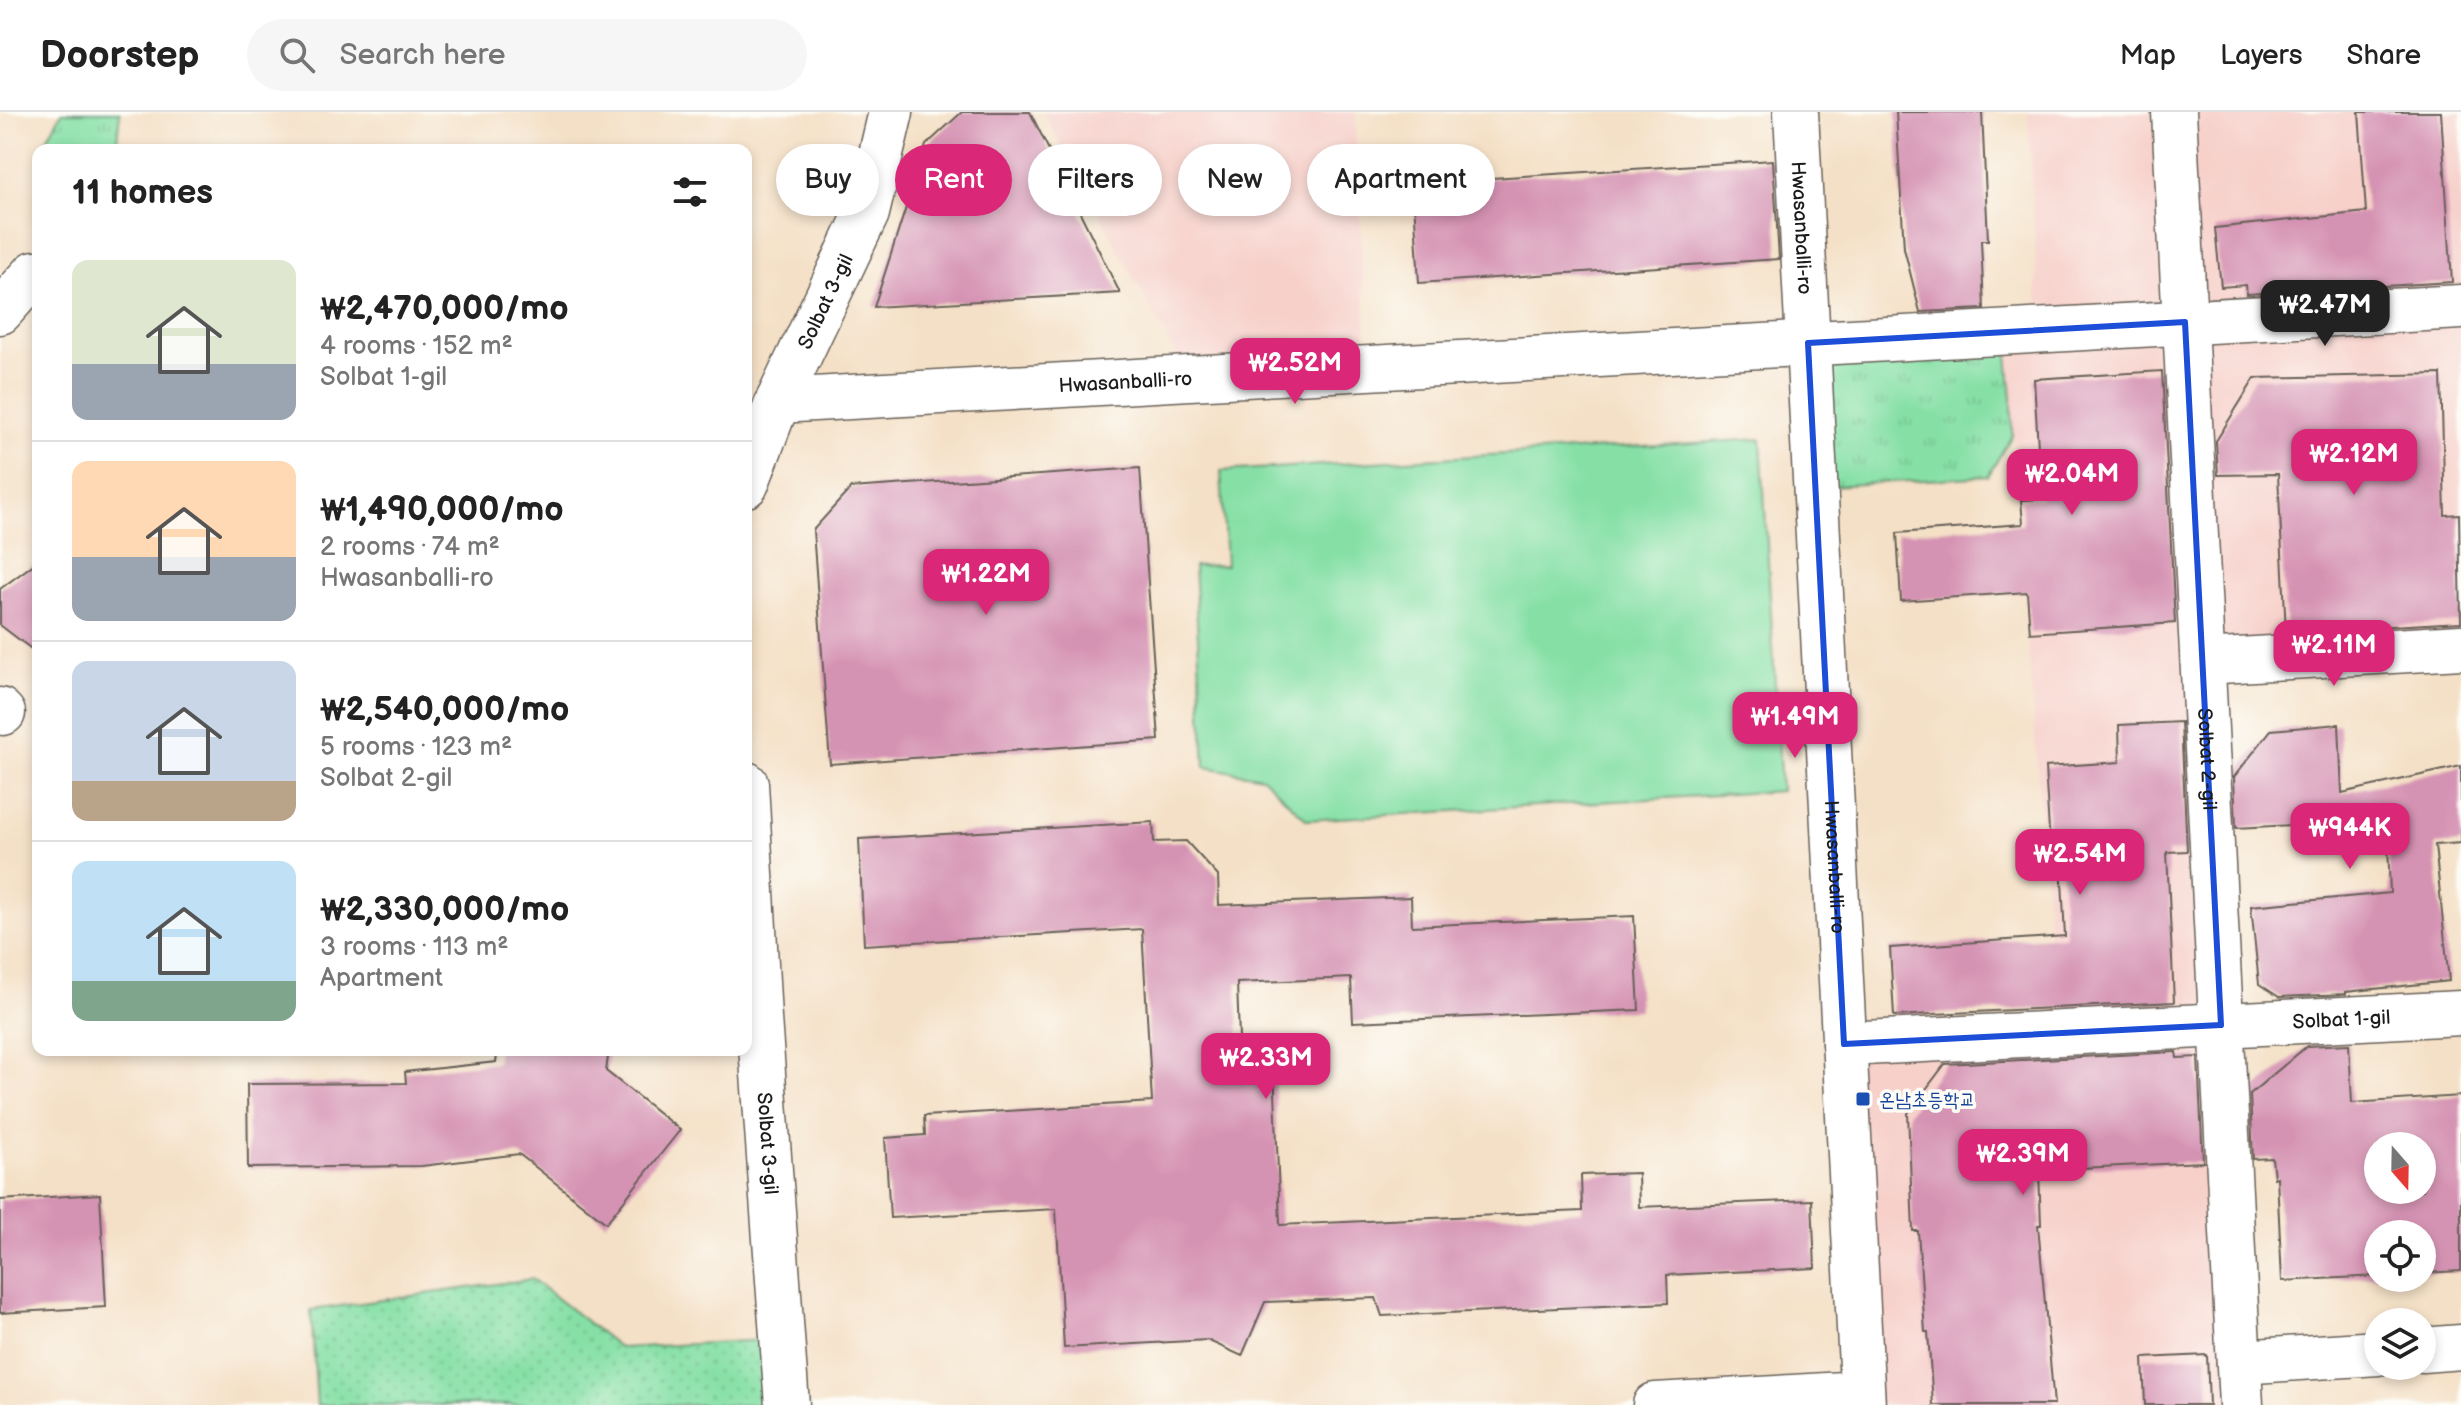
<!DOCTYPE html>
<html lang="en">
<head>
<meta charset="utf-8">
<style>
  :root { --surface:#fff; --page:#f6f6f6; --text:#222; --muted:#767676; --line:#e0e0e0; --accent:#db2777 }
  body { margin:0; font-family:"Balsamiq Sans","Poor Story",sans-serif; background:var(--page); color:var(--text); height:100vh; display:flex; flex-direction:column; font-size:30px; white-space:nowrap }
  * { box-sizing:border-box; margin:0 }
  p { font-size:26px; color:var(--muted) }
  .icon { flex:none; width:44px; height:44px; fill:none; stroke:currentColor; stroke-width:2; stroke-linecap:round; stroke-linejoin:round }
  .map { position:relative; flex:1; overflow:hidden }
  .panel { position:absolute; left:32px; top:32px; width:720px; height:912px; display:flex; flex-direction:column; background:var(--surface); border-radius:16px; box-shadow:0 4px 12px #0003 }
  .panel>* { flex:none }
  .banner { position:absolute; left:776px; top:32px; width:760px; height:72px; display:flex; gap:16px }
  .needle { width:52px; rotate:160deg }
  .tools { position:absolute; left:2364px; top:1020px; display:grid; gap:16px }
  .tools a { display:grid; place-items:center; width:72px; height:72px; border-radius:50%; background:var(--surface); box-shadow:0 4px 12px #0003; font-size:40px }
  .price { position:absolute; translate:-50% -68px; padding:0 18px; border-radius:16px; background:var(--accent); color:#fff; font-size:26px; line-height:52px; filter:drop-shadow(0 2px 4px #0008) }
  .price::after { content:''; position:absolute; left:50%; top:48px; width:24px; height:18px; margin-left:-12px; background:inherit; clip-path:polygon(0 0,100% 0,50% 100%) }
  .price.active { background:#222; color:#fff }
  ul { padding:0; list-style:none }
  li { display:flex; align-items:center; gap:24px; height:200px; padding:0 40px }
  li+li { border-top:2px solid var(--line) }
  li span { display:grid; place-items:center; flex:none; width:224px; height:160px; border-radius:16px; color:#555 }
  li>.icon { margin-inline-start:auto }
  span .icon { width:96px; height:96px; fill:#fffc; stroke-width:1 }
  li b { font-size:34px }
  h2 { display:flex; justify-content:space-between; align-items:center; height:96px; padding:0 40px; font-size:34px }
  .chip { padding:0 28px; border-radius:36px; background:var(--surface); box-shadow:0 4px 12px #0003; font-size:28px; line-height:72px }
  .chip.active { background:var(--accent); color:#fff }
  header { display:flex; align-items:center; gap:48px; box-sizing:border-box; height:112px; padding:0 40px; background:var(--surface); border-bottom:2px solid var(--line) }
  header strong { font-size:38px }
  nav { display:flex; gap:44px; margin-inline-start:auto; font-size:28px }
  .search { width:560px; height:72px; background:var(--page); display:flex; align-items:center; gap:20px; box-sizing:border-box; padding:0 28px; border-radius:44px; color:var(--muted); font-size:30px }
  .map>svg:first-child { display:block }
</style>
</head>
<body>
<header>
<strong>Doorstep</strong>
<div class="search"><svg class="icon" aria-label="search" viewBox="0 0 24 24"><circle cx="10" cy="10" r="6"/><path d="M15 15l6 6"/></svg>Search here</div>
<nav><a>Map</a><a>Layers</a><a>Share</a></nav>
</header>
<div class="map">
<svg width="2461" height="1293" viewBox="0 0 2461 1293">
  <defs>
    <pattern id="grass-tufts" width="24" height="20" patternUnits="userSpaceOnUse" patternTransform="scale(2)"><rect width="24" height="20" fill="#86e0a6"/><path d="M3 7l-1-3M5 7V3M7 7l1-3M15 17l-1-3M17 17v-4M19 17l1-3" fill="none" stroke="#73c08e"/></pattern>
    <pattern id="park-dots" width="8" height="8" patternUnits="userSpaceOnUse" patternTransform="scale(2)"><rect width="8" height="8" fill="#86e0a6"/><path d="M2 2h.1M6 6h.1" fill="none" stroke="#73c08e" stroke-width="1.8" stroke-linecap="round"/></pattern>
  </defs>
  <rect width="100%" height="100%" fill="#fdfcf7"/>
  <filter id="ink" filterUnits="userSpaceOnUse"><feTurbulence type="fractalNoise" baseFrequency=".0125" numOctaves="2"/><feDisplacementMap in="SourceGraphic" scale="16" xChannelSelector="R" yChannelSelector="G"/><feConvolveMatrix kernelMatrix="1 2 1 2 8 2 1 2 1" color-interpolation-filters="sRGB"/></filter>
  <filter id="wash" filterUnits="userSpaceOnUse"><feTurbulence type="fractalNoise" baseFrequency=".006" numOctaves="4" result="noise"/><feDisplacementMap in="SourceGraphic" scale="32" xChannelSelector="R" yChannelSelector="G"/><feGaussianBlur stdDeviation="1.8" result="paint"/><feColorMatrix in="noise" values="0 0 0 0 0 0 0 0 0 0 0 0 0 0 0 0 0 1.4 0 .05"/><feComposite in="paint" operator="in"/></filter>
  <g filter="url(#wash)">
    <rect width="100%" height="100%" fill="#f4e0c6"/>
    <path fill="#f7d0ca" d="M1043 0H1355L1368 256 1189 266Z
      M2028 0H2461V535L2203 550 2241 1293H1660L1861 1280 1844 932 2056 921 2006 220 2039 218Z"/>
    <path fill="url(#grass-tufts)" stroke="#517e61" stroke-width="2" d="M62 0H120L116 38H41Z
      M2006 220 2012 286V323L1988 364 1816 375 1808 231Z"/>
    <path fill="url(#park-dots)" stroke="#517e61" stroke-width="2" d="M532 1167 620 1236 783 1227 787 1293H317L311 1198Z"/>
    <path fill="#86e0a6" stroke="#517e61" stroke-width="2" d="M1761 327 1781 679 1307 708 1262 665 1205 655 1194 454 1226 453 1221 359Z"/>
    <g id="blocks">
      <path fill="#d593b3" fill-rule="evenodd" d="M962 0H1030L1120 181 874 195 926 33Z
        M1896 0H1982L1988 128H1981L1984 197 1920 200 1904 136Z
        M2359 0H2441L2452 170 2247 182 2246 173 2221 175 2215 116 2366 100Z
        M1773 48 1779 147 1419 171 1413 71Z
        M2162 259 2175 511 2030 521 2027 480 1901 489 1897 421 2023 412 2021 388 2041 387 2034 267Z
        M2441 262 2445 403 2459 402 2461 510 2286 520 2278 362 2218 363 2216 329 2255 266Z
        M1140 356 1159 628 830 652 813 418 851 376Z
        M38 449V542L0 513V477Z
        M2181 610 2187 739 2167 740 2174 890 1894 904 1890 836 2065 824 2061 750H2051L2045 655 2120 650 2119 613Z
        M2339 612 2342 681 2461 654V731L2435 733 2449 869 2346 880V882L2279 885 2259 872 2251 794 2390 781 2387 708 2236 716 2234 665 2271 618Z
        M1153 710 1154 730 1186 729 1218 764 1219 793 1411 785 1412 814 1634 804 1639 898 1353 910 1351 866 1237 871 1240 953 1274 952 1280 1113 1582 1099 1581 1063 1638 1061 1639 1095 1812 1088 1815 1156 1667 1163 1668 1191 1382 1204 1376 1186 1265 1190 1242 1244 1207 1228 1064 1236 1056 1097 890 1106 885 1026 925 1023 924 1004 1152 990 1142 817 864 833 859 727Z
        M2349 932 2352 991 2461 984V1159L2422 1161V1122H2378V1164L2282 1169 2277 1065 2274 1066 2272 1046 2253 1047 2250 982 2307 934ZM2378 1034H2422V1078H2378Z
        M498 938H609L606 959 680 1018 606 1111 519 1042 422 1054 248 1056 247 972 406 971 405 960 496 950Z
        M2176 940 2177 946 2198 945 2203 1050 2039 1058 2041 1113H2038L2054 1293H1933L1928 1220H1925L1918 1119H1913L1908 1001 1945 952Z
        M100 1082 106 1195 0 1201V1088Z
        M2207 1243 2209 1293H2145L2143 1246Z"/>
    </g>
  </g>
  <g filter="url(#ink)">
    <use href="#blocks" fill-opacity="0" stroke="#686158" stroke-width="2"/>
    <g fill="none" stroke-linecap="round" stroke-linejoin="round">
      <g stroke="#686158" stroke-width="47">
        <g id="street">
          <path id="s1" d="M1796 0 1863 1293"/>
          <path id="s2" d="M2174 0 2241 1293"/>
          <path d="M0 200 35 161H38"/>
          <path id="s3" d="M778 289 2461 195"/>
          <path id="s4" d="M746 373 778 289 867 101 891 0"/>
          <path d="M2203 550 2461 535"/>
          <path d="M0 598 3 601"/>
          <path id="s5" d="M746 672 759 906 787 1293"/>
          <path id="s6" d="M1844 932 2461 901"/>
          <path d="M2422 1238 2461 1235"/>
          <path d="M2239 1250 2378 1241"/>
          <path d="M1655 1293 1862 1281"/>
        </g>
      </g>
      <use href="#street" stroke="#fff" stroke-width="44"/>
    </g>
  </g>
  <path fill="none" stroke="#1d4ed8" stroke-width="6" stroke-linejoin="round" d="M2185 210 2221 913 1844 932 1808 231Z"/>
  <rect fill="#1a4fb4" stroke="#fdfcf7" stroke-width="3" x="1855" y="979" width="16" height="16" rx="4"/>
  <g text-anchor="middle" stroke-width="7" stroke-linejoin="round" paint-order="stroke">
    <g font-size="20" fill="#1c1c1c" stroke="#fdfcf7">
      <text dy="7" stroke="none"><textPath href="#s1" startOffset="116">Hwasanballi-ro</textPath></text>
      <text dy="7" stroke="none"><textPath href="#s4" startOffset="200">Solbat 3-gil</textPath></text>
      <text dy="7" stroke="none"><textPath href="#s3" startOffset="348">Hwasanballi-ro</textPath></text>
      <text dy="7" stroke="none"><textPath href="#s2" startOffset="648">Solbat 2-gil</textPath></text>
      <text dy="7" stroke="none"><textPath href="#s1" startOffset="756">Hwasanballi-ro</textPath></text>
      <text dy="7" stroke="none"><textPath href="#s6" startOffset="498">Solbat 1-gil</textPath></text>
      <text dy="7" stroke="none"><textPath href="#s5" startOffset="360">Solbat 3-gil</textPath></text>
    </g>
    <g font-size="20" fill="#164399" stroke="#fdfcf7" text-anchor="start">
      <text x="1879" y="994">온남초등학교</text>
    </g>
  </g>
</svg>
<div class="tools">
<a><svg class="needle" viewBox="-14 -14 28 28"><path d="M0-13l5 13h-10z" fill="#e53935"/><path d="M0 13l5-13h-10z" fill="#767676"/></svg></a>
<a><svg class="icon" aria-label="locate" viewBox="0 0 24 24"><circle cx="12" cy="12" r="6"/><path d="M12 2v4M12 18v4M2 12h4M18 12h4"/></svg></a>
<a><svg class="icon" aria-label="layers" viewBox="0 0 24 24"><path d="M12 4l9 5-9 5-9-5zM3 14l9 5 9-5"/></svg></a>
</div>
<b class="price active" style="left:2325px;top:236px">₩2.47M</b>
<b class="price" style="left:1295px;top:294px">₩2.52M</b>
<b class="price" style="left:2354px;top:385px">₩2.12M</b>
<b class="price" style="left:2072px;top:405px">₩2.04M</b>
<b class="price" style="left:986px;top:505px">₩1.22M</b>
<b class="price" style="left:2334px;top:576px">₩2.11M</b>
<b class="price" style="left:1795px;top:648px">₩1.49M</b>
<b class="price" style="left:2350px;top:759px">₩944K</b>
<b class="price" style="left:2080px;top:785px">₩2.54M</b>
<b class="price" style="left:1266px;top:989px">₩2.33M</b>
<b class="price" style="left:2023px;top:1085px">₩2.39M</b>
<div class="banner">
<a class="chip">Buy</a>
<a class="chip active">Rent</a>
<a class="chip">Filters</a>
<a class="chip">New</a>
<a class="chip">Apartment</a>
</div>
<section class="panel">
<h2>11 homes<svg class="icon" aria-label="filters" viewBox="0 0 24 24"><path d="M4 7h16M4 17h16"/><circle cx="9" cy="7" r="2"/><circle cx="15" cy="17" r="2"/></svg></h2>
<ul>
<li><span style="background:linear-gradient(#dfe7d0 65%,#9aa5b1 0)"><svg class="icon" aria-label="home" viewBox="0 0 24 24"><path d="M3 11l9-7 9 7M6 9v11h12V9"/></svg></span><div><b>₩2,470,000/mo</b><p>4 rooms · 152 m²</p><p>Solbat 1-gil</p></div></li>
<li><span style="background:linear-gradient(#ffd9b3 60%,#9aa5b1 0)"><svg class="icon" aria-label="home" viewBox="0 0 24 24"><path d="M3 11l9-7 9 7M6 9v11h12V9"/></svg></span><div><b>₩1,490,000/mo</b><p>2 rooms · 74 m²</p><p>Hwasanballi-ro</p></div></li>
<li><span style="background:linear-gradient(#c9d6e8 75%,#b9a48a 0)"><svg class="icon" aria-label="home" viewBox="0 0 24 24"><path d="M3 11l9-7 9 7M6 9v11h12V9"/></svg></span><div><b>₩2,540,000/mo</b><p>5 rooms · 123 m²</p><p>Solbat 2-gil</p></div></li>
<li><span style="background:linear-gradient(#bfe0f5 75%,#7fa58c 0)"><svg class="icon" aria-label="home" viewBox="0 0 24 24"><path d="M3 11l9-7 9 7M6 9v11h12V9"/></svg></span><div><b>₩2,330,000/mo</b><p>3 rooms · 113 m²</p><p>Apartment</p></div></li>
</ul>
</section>
</div>
</body>
</html>
